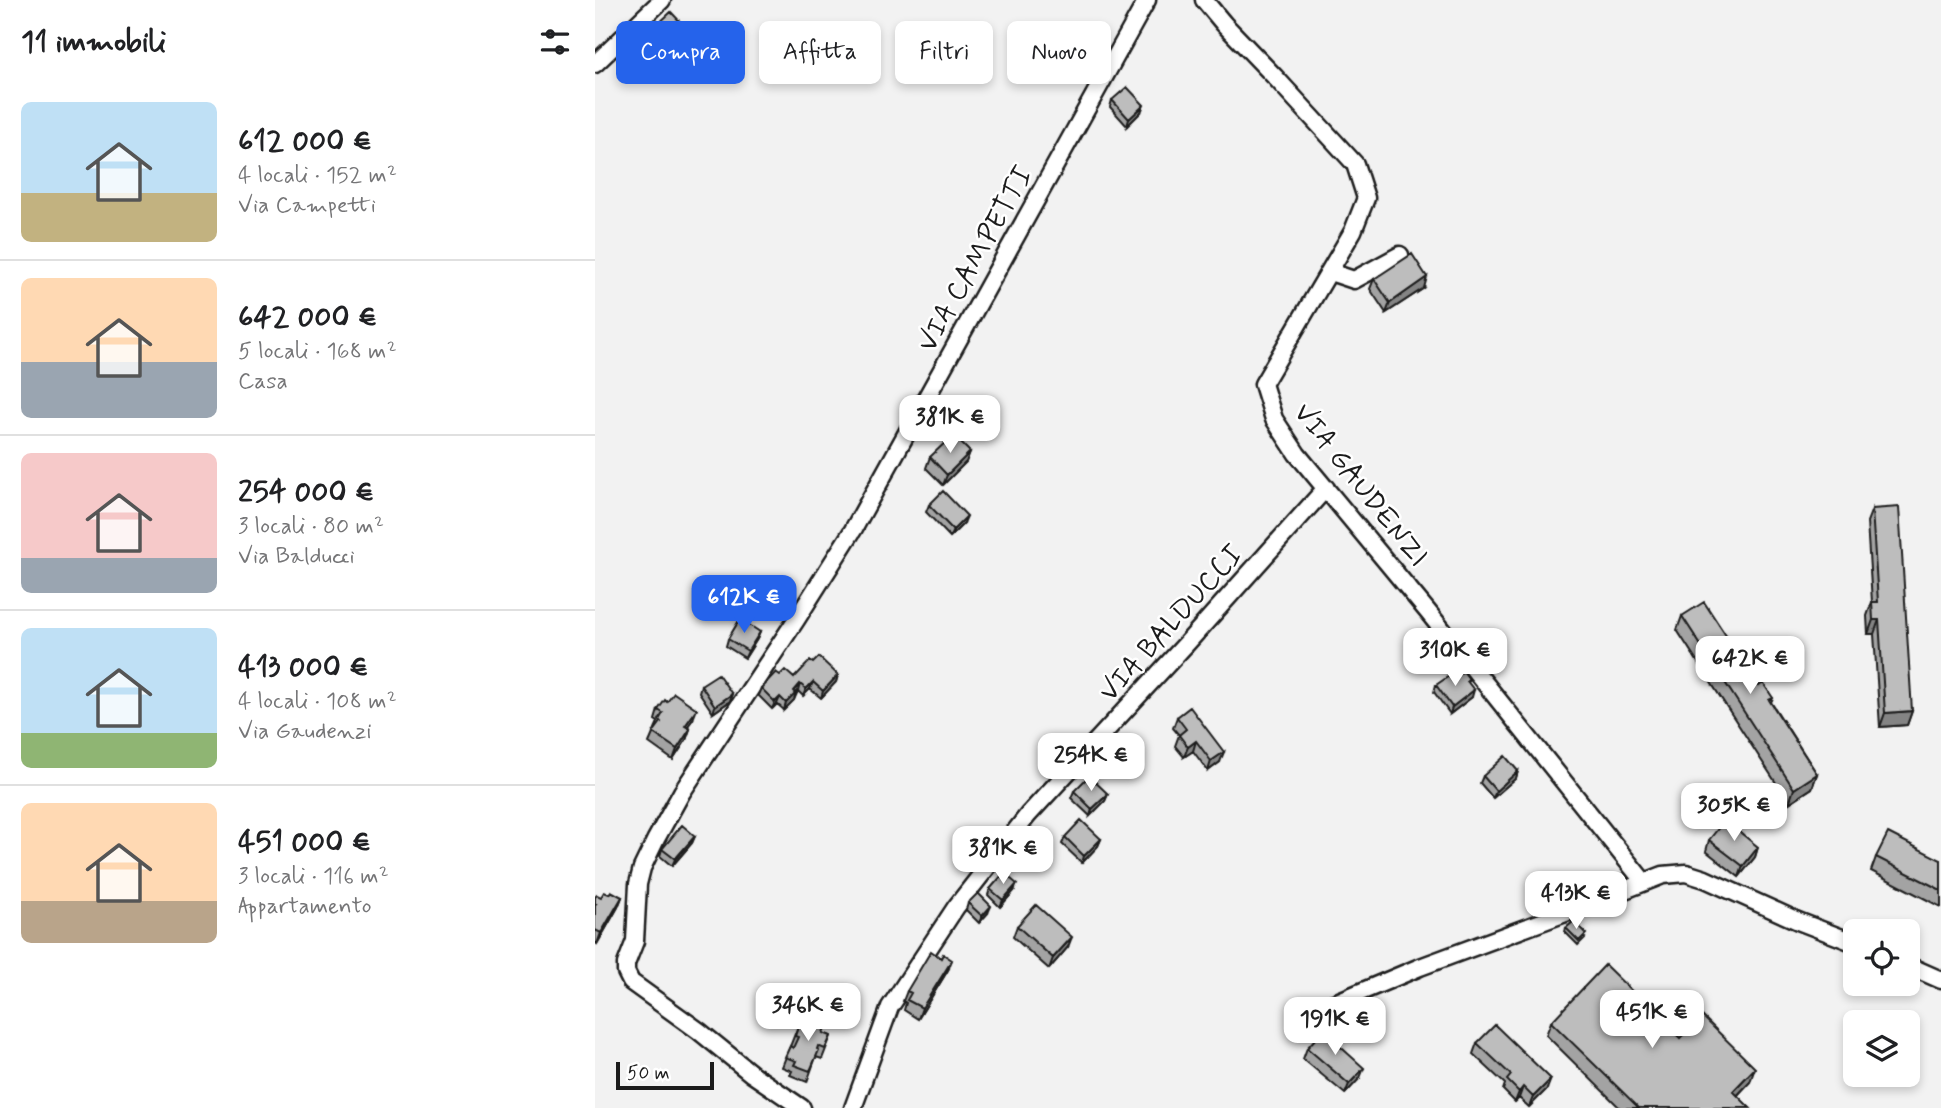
<!DOCTYPE html>
<html lang="it">
<head>
<meta charset="utf-8">
<style>
  :root { --surface:#fff; --page:#f2f2f2; --text:#202124; --muted:#757577; --line:#e0e0e0; --accent:#2563eb }
  body { margin:0; font-family:Mynerve,sans-serif; background:var(--page); color:var(--text); height:100vh; display:flex; flex-direction:column; font-size:26px; white-space:nowrap }
  * { box-sizing:border-box; margin:0 }
  p { font-size:23px; color:var(--muted) }
  .icon { flex:none; width:38px; height:38px; fill:none; stroke:currentColor; stroke-width:2; stroke-linecap:round; stroke-linejoin:round }
  .map { position:relative; flex:1; overflow:hidden }
  .sheet { display:flex; flex-direction:column; background:var(--surface); width:595px }
  .sheet>* { flex:none }
  .banner { position:absolute; left:21px; top:21px; width:665px; height:63px; display:flex; gap:14px }
  .controls { position:absolute; left:1248px; top:919px; display:grid; gap:14px }
  .controls a { display:grid; place-items:center; width:77px; height:77px; border-radius:10px; background:var(--surface); box-shadow:0 4px 10px #0003; font-size:35px }
  .scale { position:absolute; left:21px; bottom:18px; width:98px; box-sizing:border-box; padding-left:7px; border:4px solid #1c1c1c; border-top:0; font-size:19px; line-height:24px; white-space:nowrap; color:#1c1c1c; -webkit-text-stroke:5px #fff; paint-order:stroke }
  .price { position:absolute; translate:-50% -60px; padding:0 16px; border-radius:14px; background:#fff; color:#222; font-size:23px; line-height:46px; filter:drop-shadow(0 2px 4px #0008) }
  .price::after { content:''; position:absolute; left:50%; top:42px; width:21px; height:16px; margin-left:-10px; background:inherit; clip-path:polygon(0 0,100% 0,50% 100%) }
  .price.current { background:var(--accent); color:#fff }
  ul { padding:0; list-style:none }
  li { display:flex; align-items:center; gap:21px; height:175px; padding:0 21px }
  li+li { border-top:2px solid var(--line) }
  li span { display:grid; place-items:center; flex:none; width:196px; height:140px; border-radius:10px; color:#555 }
  li>.icon { margin-inline-start:auto }
  span .icon { width:84px; height:84px; fill:#fffc; stroke-width:1 }
  li b { font-size:30px }
  h2 { display:flex; justify-content:space-between; align-items:center; height:84px; padding:0 21px; font-size:30px }
  .tag { padding:0 24px; border-radius:10px; background:var(--surface); box-shadow:0 4px 10px #0003; font-size:24px; line-height:63px }
  .tag.current { background:var(--accent); color:#fff }
  main { display:flex; flex:1; min-height:0 }
  .map>svg:first-child { display:block }
</style>
</head>
<body>
<main>
<section class="sheet">
<h2>11 immobili<svg class="icon" aria-label="filters" viewBox="0 0 24 24"><path d="M4 7h16M4 17h16"/><circle cx="9" cy="7" r="2"/><circle cx="15" cy="17" r="2"/></svg></h2>
<ul>
<li><span style="background:linear-gradient(#bfe0f5 65%,#c2b280 0)"><svg class="icon" aria-label="home" viewBox="0 0 24 24"><path d="M3 11l9-7 9 7M6 9v11h12V9"/></svg></span><div><b>612 000 €</b><p>4 locali · 152 m²</p><p>Via Campetti</p></div></li>
<li><span style="background:linear-gradient(#ffd9b3 60%,#9aa5b1 0)"><svg class="icon" aria-label="home" viewBox="0 0 24 24"><path d="M3 11l9-7 9 7M6 9v11h12V9"/></svg></span><div><b>642 000 €</b><p>5 locali · 168 m²</p><p>Casa</p></div></li>
<li><span style="background:linear-gradient(#f6c9c9 75%,#9aa5b1 0)"><svg class="icon" aria-label="home" viewBox="0 0 24 24"><path d="M3 11l9-7 9 7M6 9v11h12V9"/></svg></span><div><b>254 000 €</b><p>3 locali · 80 m²</p><p>Via Balducci</p></div></li>
<li><span style="background:linear-gradient(#bfe0f5 75%,#8fb573 0)"><svg class="icon" aria-label="home" viewBox="0 0 24 24"><path d="M3 11l9-7 9 7M6 9v11h12V9"/></svg></span><div><b>413 000 €</b><p>4 locali · 108 m²</p><p>Via Gaudenzi</p></div></li>
<li><span style="background:linear-gradient(#ffd9b3 70%,#b9a48a 0)"><svg class="icon" aria-label="home" viewBox="0 0 24 24"><path d="M3 11l9-7 9 7M6 9v11h12V9"/></svg></span><div><b>451 000 €</b><p>3 locali · 116 m²</p><p>Appartamento</p></div></li>
</ul>
</section>
<div class="map">
<svg width="1346" height="1108" viewBox="0 0 1346 1108">
  <rect width="100%" height="100%" fill="#f2f2f2"/>
  <filter id="ink" filterUnits="userSpaceOnUse"><feTurbulence type="fractalNoise" baseFrequency=".0143" numOctaves="2"/><feDisplacementMap in="SourceGraphic" scale="14" xChannelSelector="R" yChannelSelector="G"/><feConvolveMatrix kernelMatrix="1 2 1 2 8 2 1 2 1" color-interpolation-filters="sRGB"/></filter>
  <g filter="url(#ink)">
    <g fill="none" stroke-linecap="round" stroke-linejoin="round">
      <g stroke="#1c1c1c" stroke-width="21">
        <path id="minor" d="M609 0 629 24 680 77 760 164 771 198 758 231 668 384 679 419 702 454 833 612 1049 882
          M0 64 67 0
          M735 272 759 280 805 255
          M1312 965 1346 980
          M718 1012 825 967 976 911 1068 875 1091 873 1110 879 1203 921 1260 943
          M207 1108 157 1074 104 1031 36 982 31 972V964L40 941 43 884 47 868 61 839 87 792 201 620 258 530 552 0
          M258 1108 295 1007 361 907 433 815 592 643 731 488"/>
      </g>
      <use href="#minor" stroke="#fff" stroke-width="16"/>
    </g>
    <path fill="#a3a3a3" stroke="#1c1c1c" stroke-width="2" d="M47 39 90 41 69 60 65 56 57 64 43 50Z
      M517 100 546 112 532 126 515 107Z
      M779 279 829 288 791 313 775 289Z
      M375 452 371 462 348 485 331 468 335 457Z
      M334 505 369 523 355 537 331 512Z
      M1277 509 1317 711 1312 725 1285 727 1279 634H1273L1272 616 1277 602 1272 522Z
      M1087 616 1164 686 1178 698 1176 702 1222 774 1217 788 1194 803 1082 630Z
      M165 632 162 639 150 658 131 646 133 639Z
      M218 663 243 675 241 682 226 698 215 689 208 696 203 691 199 700 189 710 182 704 177 709 163 695 166 688 185 675 199 678Z
      M857 680 873 682 877 697 855 714 839 692 841 685Z
      M106 685 135 701 118 713 104 692Z
      M63 710 98 719 92 727 95 729 91 740 78 760 54 743 63 722 60 720Z
      M582 717 625 762 613 771 598 751 589 757 580 746 584 735 578 728Z
      M923 771 921 778 898 798 885 783 888 776Z
      M479 791 513 794 510 801 495 816 476 798Z
      M100 836 97 843 77 866 65 856 67 849Z
      M470 837 506 839 503 846 487 863 467 844Z
      M1114 840 1163 847 1160 857 1144 877 1111 851Z
      M1281 857 1346 860V907L1276 871Z
      M395 889 419 891 405 907 393 895Z
      M14 894 27 897 23 907 2 944 0 942V897H6Z
      M373 903 393 913 384 923 371 910Z
      M422 926 473 947 454 969 418 937Z
      M971 928 990 938 983 945 970 932Z
      M353 970 323 1019 309 1010 311 1003 308 1001 312 991Z
      M207 1016 228 1033 236 1036 227 1059 221 1057 212 1082 195 1075 197 1071 187 1067Z
      M956 1022 1085 1038 1155 1082 1142 1096 1155 1108H1025L951 1035Z
      M740 1042 765 1078 750 1094 708 1059 712 1048Z
      M882 1043 952 1089 934 1107 924 1098 920 1102 908 1090 910 1084 878 1054Z"/>
    <path fill="#848484" stroke="#1c1c1c" stroke-width="2" d="M93 30 90 41 69 60 73 50Z
      M68 46 65 56 57 64 60 53Z
      M549 105 546 112 532 126 534 119Z
      M832 277 829 288 791 313 795 303Z
      M375 452 371 462 348 485 352 475Z
      M372 516 369 523 355 537 358 530Z
      M1278 620H1284L1279 634H1273Z
      M165 632 162 639 150 658 153 651Z
      M243 675 241 682 226 698 228 691Z
      M218 682 215 689 208 696 211 689Z
      M205 684 203 691 199 695 201 693 199 700 189 710 191 703 199 691Z
      M879 690 877 697 855 714 857 707Z
      M137 694 135 701 118 713 120 706Z
      M185 697 182 704 177 709 180 702Z
      M102 709 98 719 86 736 90 726Z
      M1317 711 1312 725 1285 727 1290 713Z
      M95 729 91 740 78 760 82 749Z
      M601 741 598 751 589 757 593 747Z
      M629 752 625 762 613 771 616 761Z
      M923 771 921 778 898 798 901 791Z
      M1222 774 1217 788 1194 803 1199 789Z
      M513 794 510 801 495 816 497 809Z
      M100 836 97 843 77 866 80 859Z
      M506 839 503 846 487 863 489 856Z
      M1163 847 1160 857 1144 877 1148 866Z
      M422 884 419 891 405 907 408 900Z
      M27 897 23 907 2 944 6 933Z
      M396 906 393 913 384 923 387 916Z
      M477 937 473 947 454 969 458 958Z
      M357 960 353 970 323 1019 327 1008Z
      M769 1068 765 1078 750 1094 754 1084Z
      M1160 1068 1155 1082 1133 1105 1138 1091Z
      M956 1079 952 1089 934 1107 938 1097Z
      M928 1087 924 1098 920 1102 924 1092Z"/>
    <path fill="#bdbdbd" stroke="#1c1c1c" stroke-width="2" d="M76 12 93 30 73 50 68 46 60 53 47 39Z
      M532 87 549 105 534 119 517 100Z
      M817 254 832 277 795 303 779 279Z
      M358 435 375 452 352 475 335 457Z
      M348 491 372 516 358 530 334 505Z
      M1304 507 1317 711 1290 713 1284 620H1278L1277 602H1283L1277 509Z
      M1109 602 1164 686 1168 683 1178 698 1174 700 1222 774 1199 789 1087 616Z
      M145 619 165 632 153 651 133 639Z
      M224 657 243 675 228 691 218 682 211 689 205 684 199 691 201 693 191 703 185 697 180 702 166 688 181 672 185 675 190 670 199 678 215 661 218 663Z
      M868 671 874 679 872 681 879 690 857 707 841 685 854 676 857 680Z
      M123 674 137 694 120 706 106 685Z
      M79 693 102 709 90 726 95 729 82 749 58 733 66 722 64 720 68 713 63 710 70 700 72 702Z
      M595 707 629 752 616 761 601 741 593 747 584 735 591 729 582 717Z
      M910 756 923 771 901 791 888 776Z
      M494 776 513 794 497 809 479 791Z
      M486 820 506 839 489 856 470 837Z
      M1130 820 1163 847 1148 866 1114 840Z
      M87 825 100 836 80 859 67 849Z
      M1293 833 1346 860V890L1281 857Z
      M409 873 422 884 408 900 395 889Z
      M16 891 27 897 6 933 0 930V906L1 904H0V897L2 895 6 897 9 892 14 894Z
      M383 893 396 906 387 916 373 903Z
      M441 905 477 937 458 958 422 926Z
      M979 921 991 934 984 941 971 928Z
      M336 951 346 958 348 954 357 960 327 1008 312 1000 316 993 312 991Z
      M1010 965 1085 1038 1107 1016 1160 1068 1138 1091 1155 1108H1044L956 1022Z
      M207 1016 231 1025 228 1033 236 1036 230 1049 223 1046 222 1049 224 1050 215 1071 199 1065 201 1061 190 1057 195 1046 198 1048 203 1037 200 1036Z
      M900 1025 956 1079 938 1097 928 1087 924 1092 912 1080 916 1075 882 1043Z
      M729 1029 740 1040 739 1041 769 1068 754 1084 712 1048Z"/>
  </g>
  <g text-anchor="middle" stroke-width="5" stroke-linejoin="round" paint-order="stroke">
    <g font-size="28" fill="#1c1c1c" stroke="#fff">
      <text transform="translate(379 258) rotate(-61)" y="10">VIA CAMPETTI</text>
      <text transform="translate(767 484) rotate(52)" y="10">VIA GAUDENZI</text>
      <text transform="translate(575 622) rotate(-48)" y="10">VIA BALDUCCI</text>
    </g>
  </g>
</svg>
<div class="controls">
<a><svg class="icon" aria-label="locate" viewBox="0 0 24 24"><circle cx="12" cy="12" r="6"/><path d="M12 2v4M12 18v4M2 12h4M18 12h4"/></svg></a>
<a><svg class="icon" aria-label="layers" viewBox="0 0 24 24"><path d="M12 4l9 5-9 5-9-5zM3 14l9 5 9-5"/></svg></a>
</div>
<div class="scale">50 m</div>
<b class="price" style="left:355px;top:455px">381K €</b>
<b class="price current" style="left:149px;top:635px">612K €</b>
<b class="price" style="left:860px;top:688px">310K €</b>
<b class="price" style="left:1155px;top:696px">642K €</b>
<b class="price" style="left:496px;top:793px">254K €</b>
<b class="price" style="left:1139px;top:843px">305K €</b>
<b class="price" style="left:408px;top:886px">381K €</b>
<b class="price" style="left:981px;top:931px">413K €</b>
<b class="price" style="left:213px;top:1043px">346K €</b>
<b class="price" style="left:1057px;top:1050px">451K €</b>
<b class="price" style="left:740px;top:1057px">191K €</b>
<div class="banner">
<a class="tag current">Compra</a>
<a class="tag">Affitta</a>
<a class="tag">Filtri</a>
<a class="tag">Nuovo</a>
</div>
</div>
</main>
</body>
</html>
